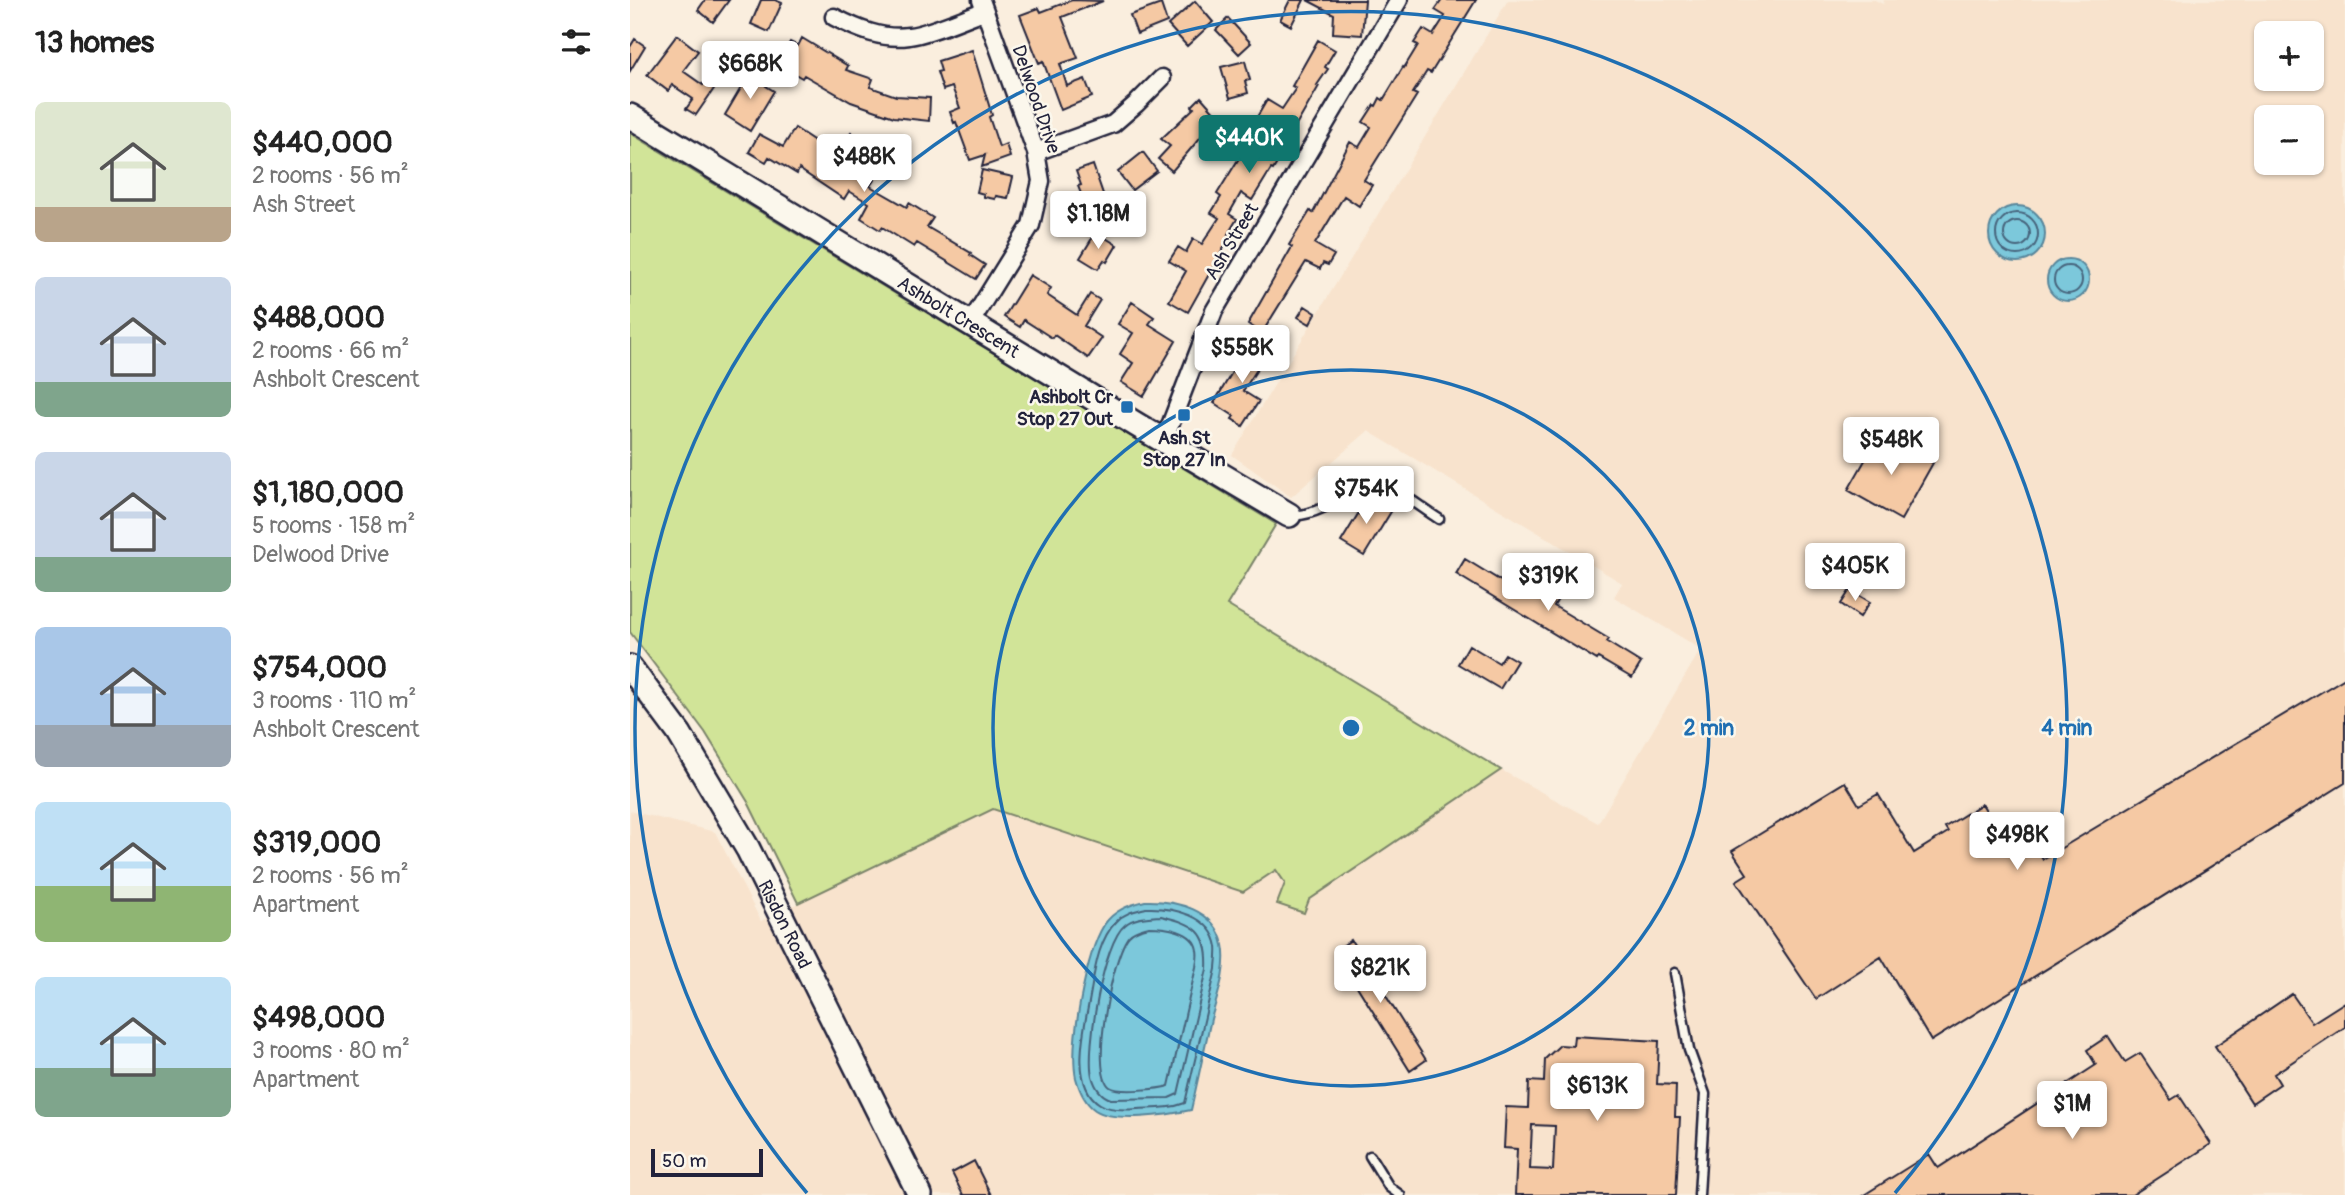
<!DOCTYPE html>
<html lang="en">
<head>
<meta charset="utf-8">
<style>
  :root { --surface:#fff; --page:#f2f2f2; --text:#222; --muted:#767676; --accent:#0f766e }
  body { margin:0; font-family:Pangolin,sans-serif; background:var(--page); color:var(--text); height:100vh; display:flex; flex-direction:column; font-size:26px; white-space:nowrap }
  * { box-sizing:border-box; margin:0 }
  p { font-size:23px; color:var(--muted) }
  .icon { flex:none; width:38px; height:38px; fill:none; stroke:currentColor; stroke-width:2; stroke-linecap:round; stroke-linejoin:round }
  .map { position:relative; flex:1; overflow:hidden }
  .sheet { display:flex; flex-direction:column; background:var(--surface); width:630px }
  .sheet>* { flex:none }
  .controls { position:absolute; left:1624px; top:21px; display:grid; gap:14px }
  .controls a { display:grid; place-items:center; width:70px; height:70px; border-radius:10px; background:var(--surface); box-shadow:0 2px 5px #0004; font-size:35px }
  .scale { position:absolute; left:21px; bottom:18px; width:112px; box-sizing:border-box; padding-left:7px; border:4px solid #22223b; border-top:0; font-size:19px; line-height:24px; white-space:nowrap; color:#22223b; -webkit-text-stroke:5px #fbf7ec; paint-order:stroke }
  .price { position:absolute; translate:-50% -60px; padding:0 16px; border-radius:7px; background:#fff; color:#222; font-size:23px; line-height:46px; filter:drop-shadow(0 2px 4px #0008) }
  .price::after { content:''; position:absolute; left:50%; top:42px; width:21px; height:16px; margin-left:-10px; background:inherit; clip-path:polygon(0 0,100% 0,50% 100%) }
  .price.current { background:var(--accent); color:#fff }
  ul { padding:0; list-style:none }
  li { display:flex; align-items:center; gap:21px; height:175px; padding:0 35px }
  li span { display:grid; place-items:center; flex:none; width:196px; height:140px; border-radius:10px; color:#555 }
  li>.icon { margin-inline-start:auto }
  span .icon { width:84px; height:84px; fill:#fffc; stroke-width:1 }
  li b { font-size:30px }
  h2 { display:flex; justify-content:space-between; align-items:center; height:84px; padding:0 35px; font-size:30px }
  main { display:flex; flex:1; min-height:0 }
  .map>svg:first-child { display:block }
</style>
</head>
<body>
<main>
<section class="sheet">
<h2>13 homes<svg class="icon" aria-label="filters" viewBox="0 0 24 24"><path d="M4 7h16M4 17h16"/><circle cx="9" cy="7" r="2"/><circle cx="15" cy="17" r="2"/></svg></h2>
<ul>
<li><span style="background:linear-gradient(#dfe7d0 75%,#b9a48a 0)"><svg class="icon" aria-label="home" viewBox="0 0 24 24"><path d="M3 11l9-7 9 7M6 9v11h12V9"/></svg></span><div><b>$440,000</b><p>2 rooms · 56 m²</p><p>Ash Street</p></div></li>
<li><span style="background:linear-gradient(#c9d6e8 75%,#7fa58c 0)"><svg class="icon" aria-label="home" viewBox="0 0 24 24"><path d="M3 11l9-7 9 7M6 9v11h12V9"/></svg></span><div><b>$488,000</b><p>2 rooms · 66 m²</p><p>Ashbolt Crescent</p></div></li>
<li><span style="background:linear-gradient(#c9d6e8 75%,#7fa58c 0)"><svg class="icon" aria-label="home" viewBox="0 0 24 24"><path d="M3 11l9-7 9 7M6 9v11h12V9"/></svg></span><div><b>$1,180,000</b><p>5 rooms · 158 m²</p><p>Delwood Drive</p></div></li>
<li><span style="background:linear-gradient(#a9c7e8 70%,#9aa5b1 0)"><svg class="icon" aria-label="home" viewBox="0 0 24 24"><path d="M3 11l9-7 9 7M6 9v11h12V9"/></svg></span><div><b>$754,000</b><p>3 rooms · 110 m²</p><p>Ashbolt Crescent</p></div></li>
<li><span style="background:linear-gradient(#bfe0f5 60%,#8fb573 0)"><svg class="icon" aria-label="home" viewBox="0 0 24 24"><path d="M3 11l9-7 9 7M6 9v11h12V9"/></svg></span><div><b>$319,000</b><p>2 rooms · 56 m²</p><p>Apartment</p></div></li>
<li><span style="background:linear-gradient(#bfe0f5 65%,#7fa58c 0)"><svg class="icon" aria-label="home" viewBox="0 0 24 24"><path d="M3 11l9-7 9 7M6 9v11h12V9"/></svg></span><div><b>$498,000</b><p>3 rooms · 80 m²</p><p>Apartment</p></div></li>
</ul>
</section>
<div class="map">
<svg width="1715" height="1195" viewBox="0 0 1715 1195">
  <rect width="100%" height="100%" fill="#faeede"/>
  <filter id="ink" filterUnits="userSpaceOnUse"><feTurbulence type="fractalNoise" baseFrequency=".0143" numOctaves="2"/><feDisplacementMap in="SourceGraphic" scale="14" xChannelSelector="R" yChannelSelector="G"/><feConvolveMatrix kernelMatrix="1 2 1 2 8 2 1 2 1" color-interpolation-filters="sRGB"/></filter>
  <g filter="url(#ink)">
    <path fill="#f8e3cd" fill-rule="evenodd" d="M878 0H1245L1253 4 1254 0H1715V1195H0V811L85 832 131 921 363 809 613 892 646 870 673 913 679 900 871 770 968 823 1071 649 984 597 992 583 738 431 661 497 602 455ZM1636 33H1682V79H1636ZM1636 117H1682V163H1636Z"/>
    <path fill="#d1e498" stroke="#7a836a" stroke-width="2" d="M0 133 646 524 597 605 871 770 679 900 674 913 647 904 655 883 646 870 613 892 363 809 168 903 118 802 75 732 0 632Z"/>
    <path fill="#7cc8db" stroke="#58869b" stroke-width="2" d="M1359 234a28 28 0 1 1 56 0a28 28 0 1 1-56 0Z
      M1417 280a21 21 0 1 1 42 0a21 21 0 1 1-42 0Z
      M515 901C545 900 586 909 593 945 598 968 587 997 581 1019 574 1050 568 1080 561 1110 538 1115 485 1123 465 1110 455 1103 449 1089 446 1078 439 1044 456 954 474 925 484 910 499 905 515 901Z"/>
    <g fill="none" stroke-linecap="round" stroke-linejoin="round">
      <path stroke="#46647b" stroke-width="2" d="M1366 234a21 21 0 1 1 42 0a21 21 0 1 1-42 0Z
        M1374 234a13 13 0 1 1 26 0a13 13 0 1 1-26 0Z
        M1424 280a14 14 0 1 1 28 0a14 14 0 1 1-28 0Z
        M516 908C542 907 582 915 587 947 588 954 586 963 586 969L555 1103C540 1109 523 1108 507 1109 495 1110 479 1110 470 1104 440 1086 454 1029 459 1002 464 976 467 940 487 921 494 913 505 911 516 908Z
        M531 916C565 924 579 931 577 969L548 1094 539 1098 481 1099C471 1096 465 1087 462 1076 456 1049 473 942 495 925 504 917 519 917 531 916Z
        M519 927C534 927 564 930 567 950 568 955 567 962 566 967L539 1086C530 1089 488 1093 480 1087 459 1072 483 953 499 936 504 930 512 929 519 927Z"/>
    </g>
    <path fill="#f5c9a4" stroke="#22223b" stroke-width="2" fill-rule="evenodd" d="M75 0H99L83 22 68 10Z
      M131 0H145L152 3 139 32 121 24Z
      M442 0 473 1 432 17 448 58 430 64 437 86 455 79 462 97 431 110 413 61 409 63 390 15 409 8 411 12Z
      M660 0H674L661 26 650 20Z
      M677 0H735L732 35 703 33 704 14Z
      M812 0H846L801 73 797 71 783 93 787 95 734 180 742 185 729 206 714 196 685 244 704 255 698 265 693 263 690 269 676 262 632 333 618 324 662 247 659 245 680 211 683 213 720 142 729 147 741 127 733 122 744 105 746 106 750 98 753 100 773 67 774 68 788 45 784 43 793 29 803 35 815 16 805 10Z
      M565 1 583 22 557 46 538 25Z
      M531 4 537 22 507 34 500 15Z
      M598 18 621 43 609 54 586 30Z
      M47 35 68 51 53 71 73 85 81 74 90 80 66 115 56 109 63 99 42 85 38 91 17 75Z
      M172 38 218 66 216 70 243 79 240 87 266 96 300 98 299 121 264 117 221 102 174 75 172 78 143 61 152 46 156 49 160 42 168 46Z
      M5 39 15 46 0 71V47Z
      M688 40 705 50 695 67 698 69 687 85 689 86 663 131 661 130 648 152 652 155 643 170 641 169 622 200 611 193 599 214 607 219 598 234 601 235 558 312 539 301 556 271 539 261 548 247 556 252 563 239 572 244 589 218 581 213 591 197 587 194 614 150 608 128 617 134 637 100 652 109 666 88 662 86Z
      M342 50 362 115 359 117 369 147 376 144 380 157 352 167 355 155 340 160 326 122 324 123 320 112 330 108 322 87 313 90 307 72 311 71 308 61Z
      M615 61 620 80 615 81 618 93 600 98 591 67Z
      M121 71 139 82 136 86 144 91 120 131 95 115Z
      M571 97 595 124 580 137 575 132 542 171 528 159 540 146 531 139 564 108 562 106Z
      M165 128 206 155 221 132 231 140 216 163 244 180 240 186 277 207 279 203 303 218 297 227 341 253 340 255 355 265 346 279 287 243 284 247 252 227 250 230 231 218 239 203 219 191 214 199 169 169 167 174 139 157 136 162 119 152 129 134 153 147Z
      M513 152 527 171 502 190 488 172Z
      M463 165 474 197 455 204 448 186 451 185 446 171Z
      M352 170 383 177 378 198 366 196 365 199 354 197V194L347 192Z
      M466 232 487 245 477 262 474 260 468 269 450 258Z
      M400 275 421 288 417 295 447 315 460 294 470 300 454 326 472 338 458 358 424 335 422 338 394 320 390 327 374 317Z
      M502 302 524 317 519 324 546 341 514 396 491 382 503 363 490 354 503 333 488 324Z
      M675 306 686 313 680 324 668 317Z
      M621 340 639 351 613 391 629 401 613 426 602 419 604 416 584 403Z
      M1250 434 1303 463 1271 520 1218 490Z
      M739 496 762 510 734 556 711 542Z
      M835 559 876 584 887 565 932 592 924 606 979 639 977 642 1011 663 1002 678 968 658 967 660 826 574Z
      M1220 590 1240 602 1230 617 1211 604Z
      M839 645 869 663 875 654 887 661 870 689 828 664Z
      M1715 678V783L1301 1041 1251 957 1186 999 1106 881 1117 874 1102 851 1215 782 1229 805 1248 794 1284 853 1318 832 1315 827 1352 804 1375 841 1395 829 1413 859Z
      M721 940 796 1060 780 1071 705 951Z
      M1662 994 1682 1023 1715 1002V1027L1644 1074 1650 1084 1622 1103 1585 1046Z
      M944 1036 1029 1041 1027 1084 1046 1085 1045 1117H1050L1046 1195H885L887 1149 874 1148 876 1107 898 1108 899 1081 914 1082 915 1059 930 1045 943 1046ZM902 1125 925 1126 923 1170 900 1169Z
      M1478 1036 1495 1062 1510 1053 1541 1100 1549 1095 1581 1144 1502 1195H1234L1299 1154 1308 1168 1466 1065 1457 1050Z
      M344 1161 361 1195H333L322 1173Z"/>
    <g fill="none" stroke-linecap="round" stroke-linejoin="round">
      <g stroke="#22223b" stroke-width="13">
        <path id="lane" d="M662 515C685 518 718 493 738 482 763 483 788 506 809 519
          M1045 973 1059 1050 1075 1094 1069 1195
          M740 1156 759 1187 770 1195"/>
      </g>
      <g stroke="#22223b" stroke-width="21">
        <path id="street" d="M204 17C227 29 253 40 279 36 299 34 334 18 354 11
          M406 152 483 124 506 104 532 78
          M341 322 401 225 411 181 406 152 351 0
          M534 441 584 311 769 0"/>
      </g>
      <g stroke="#22223b" stroke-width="28">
        <g id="secondary">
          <path id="s1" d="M0 116 507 425 659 515"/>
          <path id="s2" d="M0 667 49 733 118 849 290 1195"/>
        </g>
      </g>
      <use href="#lane" stroke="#fbf7ec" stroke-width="8"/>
      <use href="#street" stroke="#fbf7ec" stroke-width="16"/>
      <use href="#secondary" stroke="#fbf7ec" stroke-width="23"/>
    </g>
  </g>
  <g fill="none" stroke="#1f6fb2" stroke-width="3.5">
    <circle cx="721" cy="728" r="358"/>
    <path d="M177 1193A716 716 0 1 1 1265 1193"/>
  </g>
  <g fill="#1f6fb2" stroke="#fbf7ec" stroke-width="2.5">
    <rect x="490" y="400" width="14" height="14" rx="3.5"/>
    <rect x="547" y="408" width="14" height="14" rx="3.5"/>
  </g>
  <g text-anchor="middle" stroke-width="5" stroke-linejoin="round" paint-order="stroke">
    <g font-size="19" fill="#22223b" stroke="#fbf7ec">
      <text transform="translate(407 99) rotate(71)" y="7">Delwood Drive</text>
      <text transform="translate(601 241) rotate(-59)" y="7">Ash Street</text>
      <text dy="7" stroke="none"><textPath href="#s1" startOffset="385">Ashbolt Crescent</textPath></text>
      <text dy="7" stroke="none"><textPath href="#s2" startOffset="301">Risdon Road</textPath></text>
    </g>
    <g font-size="19" font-weight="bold" fill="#22223b" stroke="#fbf7ec" text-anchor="end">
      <text x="483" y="403">Ashbolt Cr<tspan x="483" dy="22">Stop 27 Out</tspan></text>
      <text x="554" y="444" text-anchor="middle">Ash St<tspan x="554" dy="22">Stop 27 In</tspan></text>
    </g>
  </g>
  <circle cx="721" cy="728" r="10" fill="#1f6fb2" stroke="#fbf7ec" stroke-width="3.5"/>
  <g font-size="21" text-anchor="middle" font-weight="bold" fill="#1f6fb2" stroke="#fbf7ec" stroke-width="5" stroke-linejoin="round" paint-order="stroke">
    <text x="1079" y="735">2 min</text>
    <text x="1437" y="735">4 min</text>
  </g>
</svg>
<div class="controls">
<a>+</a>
<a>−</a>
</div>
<div class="scale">50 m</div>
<b class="price" style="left:120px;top:101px">$668K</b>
<b class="price current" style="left:619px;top:175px">$440K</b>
<b class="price" style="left:234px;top:194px">$488K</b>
<b class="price" style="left:468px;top:251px">$1.18M</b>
<b class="price" style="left:612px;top:385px">$558K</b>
<b class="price" style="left:1261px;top:477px">$548K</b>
<b class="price" style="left:736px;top:526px">$754K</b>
<b class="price" style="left:1225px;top:603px">$405K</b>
<b class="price" style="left:918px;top:613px">$319K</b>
<b class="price" style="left:1387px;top:872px">$498K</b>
<b class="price" style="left:750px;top:1005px">$821K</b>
<b class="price" style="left:967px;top:1123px">$613K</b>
<b class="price" style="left:1442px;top:1141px">$1M</b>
</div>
</main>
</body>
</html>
